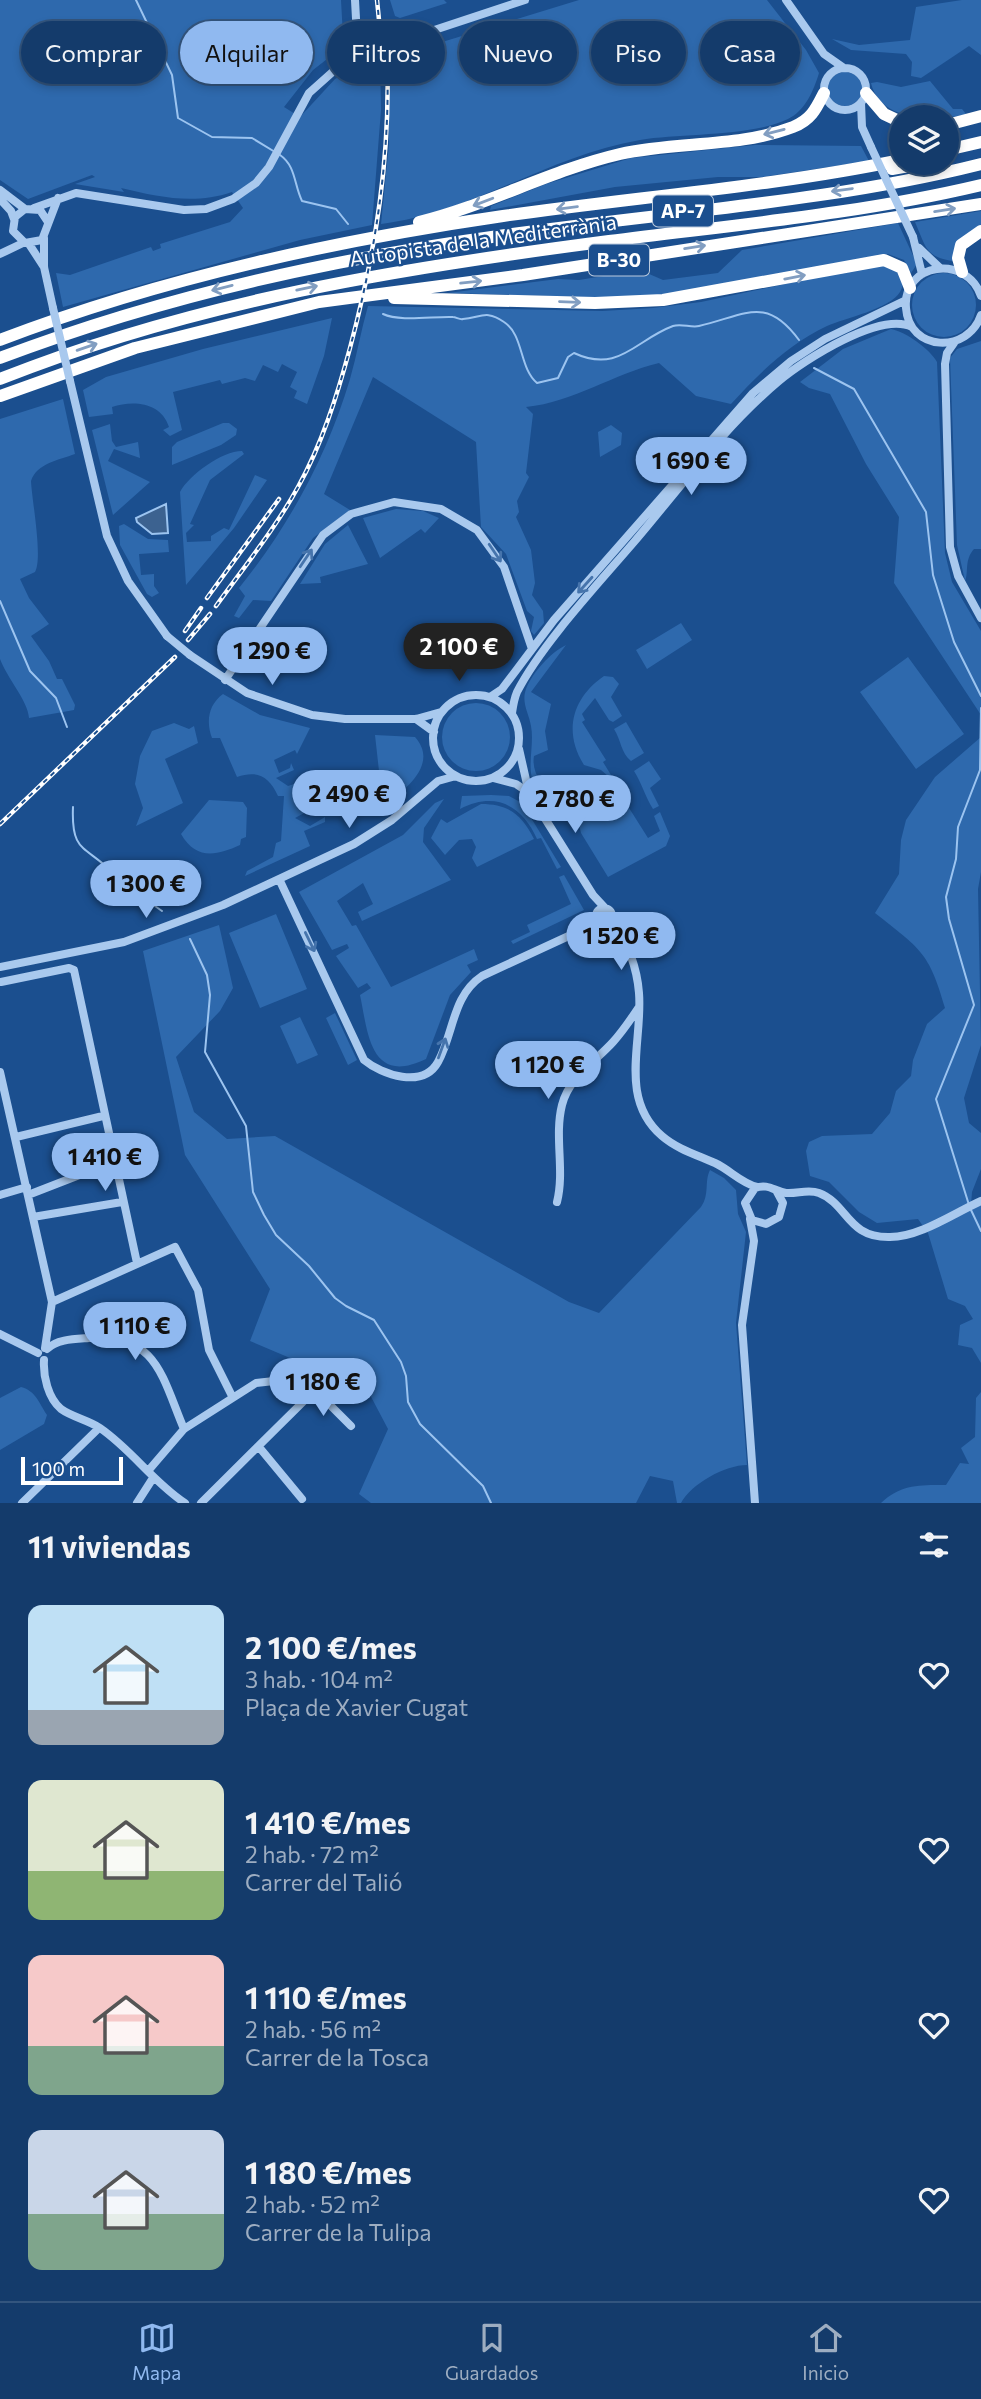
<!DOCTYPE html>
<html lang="es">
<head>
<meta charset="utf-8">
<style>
  :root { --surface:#143b6b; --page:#1d4271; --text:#f1f3f6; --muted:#9dadc1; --line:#33557e; --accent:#90b9f0 }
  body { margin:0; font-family:Commissioner,sans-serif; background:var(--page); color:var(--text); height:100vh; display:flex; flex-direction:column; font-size:26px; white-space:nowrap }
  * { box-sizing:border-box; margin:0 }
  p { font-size:23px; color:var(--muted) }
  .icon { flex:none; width:38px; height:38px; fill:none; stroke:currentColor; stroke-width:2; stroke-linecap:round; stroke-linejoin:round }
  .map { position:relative; height:1503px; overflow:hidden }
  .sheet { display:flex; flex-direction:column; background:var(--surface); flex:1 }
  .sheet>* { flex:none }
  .guide { position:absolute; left:21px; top:21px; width:940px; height:63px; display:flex; gap:14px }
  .fabs { position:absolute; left:889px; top:105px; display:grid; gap:14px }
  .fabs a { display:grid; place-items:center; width:70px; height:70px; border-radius:50%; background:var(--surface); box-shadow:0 4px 10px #0003,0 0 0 2px var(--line); font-size:35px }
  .scale { position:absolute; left:21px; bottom:18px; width:102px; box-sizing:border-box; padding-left:7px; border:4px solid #fff; border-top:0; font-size:19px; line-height:24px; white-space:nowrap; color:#fff; -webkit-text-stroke:5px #1b4f8f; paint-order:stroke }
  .price { position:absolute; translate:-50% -60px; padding:0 16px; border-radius:24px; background:var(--accent); color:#111; font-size:23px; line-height:46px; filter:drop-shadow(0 2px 4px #0008) }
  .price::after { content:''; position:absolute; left:50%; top:42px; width:21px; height:16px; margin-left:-10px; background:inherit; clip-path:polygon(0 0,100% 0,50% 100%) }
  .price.selected { background:#222; color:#fff }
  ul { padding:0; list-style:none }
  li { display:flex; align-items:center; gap:21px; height:175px; padding:0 28px }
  li span { display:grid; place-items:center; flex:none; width:196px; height:140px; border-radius:14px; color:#555 }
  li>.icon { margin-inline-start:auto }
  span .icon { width:84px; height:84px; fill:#fffc; stroke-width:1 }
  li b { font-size:30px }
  h2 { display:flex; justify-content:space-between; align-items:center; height:84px; padding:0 28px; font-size:30px }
  .pill { padding:0 24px; border-radius:32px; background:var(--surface); box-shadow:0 4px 10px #0003,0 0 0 2px var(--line); font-size:24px; line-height:63px }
  .pill.selected { background:var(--accent); color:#111 }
  .tab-bar { display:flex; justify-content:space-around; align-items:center; height:98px; border-top:2px solid var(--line); background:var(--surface); font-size:19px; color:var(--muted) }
  .tab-bar a { display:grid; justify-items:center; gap:4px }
  .tab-bar .selected { color:var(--accent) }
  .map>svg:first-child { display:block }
</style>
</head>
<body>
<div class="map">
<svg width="981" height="1503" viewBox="0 0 981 1503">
  <rect width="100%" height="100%" fill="#1b4f8f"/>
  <path fill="#2e69ad" d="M0 0H341L343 36 340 49 313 70 284 107 300 117 335 79 380 57 381 110 372 225 300 240 63 307 56 273 70 275 151 247 153 251 161 248 160 244 230 222 243 208 232 192C194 205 159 197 121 188L124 192 75 184 95 177 92 175 28 199 0 180Z
    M390 0H444L447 3 400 18 395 16Z
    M579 0H767L806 50 819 73C814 90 805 111 788 119 751 137 682 133 640 140 550 155 472 213 381 224L389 144 388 53 400 49 403 54Z
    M962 0H981V55L969 46 921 78 911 76 912 62 906 54 851 50 832 39 859 45 910 40 916 7Z
    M828 89a17 17 0 1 1 34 0a17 17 0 1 1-34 0Z
    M930 81 953 109H962L966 114C936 122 880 122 871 83L877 82 901 87Z
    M755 145 861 146 869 161 762 177H718L615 187 490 210 491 206 546 184 631 158Z
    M981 211V225L956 243 953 261C925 257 926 247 915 222Z
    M898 223 917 264 911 273 904 260 888 254 693 292 617 298 448 293 558 279 579 280 640 270 663 280 718 273 742 250Z
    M879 264C893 268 910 275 900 292 890 309 845 318 827 326 789 344 759 373 731 404L696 396 659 363C613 374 574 402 526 407L533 414 526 473 529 477 517 501 519 512 516 517 531 550 535 583 532 595 543 611 544 623 534 635 531 631 534 617 527 611 506 554 481 527 476 442 373 377 324 494 350 510 313 538 271 601 253 600 239 618 234 616 245 596 239 588C289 526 327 456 350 379 357 355 361 330 368 306L602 311 653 308 701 302Z
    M912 305a32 32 0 1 1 64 0a32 32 0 1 1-64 0Z
    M332 318 324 356 307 404 294 398 297 391 290 387 297 372 282 364 278 372 263 365 255 381 245 378 222 384 220 380 173 392 182 430 170 436 163 430 169 427C161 402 133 400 112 407L113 414 89 417 83 390 106 377 203 349Z
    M891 329C906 332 930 349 937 362L945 553 952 582 981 631V715L894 583 899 517 866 464 830 394 809 388 800 382 843 349Z
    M981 341V549H974C964 560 969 572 965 581L957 545 950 358 957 349Z
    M63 399 75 454C59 460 37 463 31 481 32 501 43 558 35 572L20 579 29 598 49 624 31 636 49 661 57 679H62L75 705 74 710 29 718C28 701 7 678 0 659V419Z
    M223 423H229L237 429 236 435 221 445 172 465V447L177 442Z
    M110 424 112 441 116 447 138 442 140 458 114 449 108 461 150 482 113 515 92 430Z
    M611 425 622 433 621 445 600 457 598 432Z
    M242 451 244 454 210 480 190 524 194 525 186 533 187 542 211 541V536L224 528 229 530 255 475 267 480 234 528 186 585 180 492C189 475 222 451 242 451Z
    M396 509 423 511 439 518 425 533 421 529 380 558 363 518Z
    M124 524 148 539 168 540 169 552 139 554 141 575 154 574V586L159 593 152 597 147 594 120 545 119 526Z
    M348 525 368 564 320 577 321 583 300 584 325 544Z
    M681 623 692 640 647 669 636 650Z
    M566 645 531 692 551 704 545 731 548 750 534 756C531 772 543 786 552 799 518 787 536 751 531 726 529 713 521 703 526 689 533 672 550 653 566 645Z
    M908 657 964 734 916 769 860 692Z
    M604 676 613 677 619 684 611 697 622 716 613 722 609 720 595 698 582 714 585 720 582 722 606 760 603 762 611 775 609 777 601 770 584 765C563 732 572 698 604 676Z
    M223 694 260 715 310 728 297 754 295 750 274 760 279 773 290 768 291 763 294 770 276 778 288 786 294 784 308 811 295 818 310 826 325 817V822L304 831 310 846 245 876 247 871 273 857 276 843 281 841 284 796H278C269 776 257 770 237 777L220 738H212C206 722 208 705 223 694Z
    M442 737a34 34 0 1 1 68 0a34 34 0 1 1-68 0Z
    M626 722 644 753 631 761C621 753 621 740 614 729Z
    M174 723 189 729 194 726 198 743 165 759 183 803 136 826 143 808 135 784 140 756 152 731Z
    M375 735 415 737C440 765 403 791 383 807Z
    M981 737V872L978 889 981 1045 964 1098 969 1123 981 1133V1169L972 1192 971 1205H981V1363L972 1348 958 1345 960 1325 973 1319 965 1306 948 1299 928 1233 918 1219 877 1223 859 1212 829 1182 810 1176 806 1151 809 1142 822 1136 872 1134 890 1113 896 1091 911 1076 913 1060 927 1024 945 1008C929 951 920 949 875 913L899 874 901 840 906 820 935 777Z
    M649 761 661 779 650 788 659 806 653 809C645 796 642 784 634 771Z
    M579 791a13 13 0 1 1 26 0a13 13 0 1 1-26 0Z
    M612 781 648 838 660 831 654 816 660 812 670 836 666 846 608 877 581 833 579 825 585 813C605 813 619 801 612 781Z
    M491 795 509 796 522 803 561 867 557 869 541 838 537 839C522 805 495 791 460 809L462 796Z
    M444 799 424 828 423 842 451 880 362 921 358 912 373 904 363 883 337 901 352 926 356 925 391 987 474 949 478 960 467 965 471 972 450 995 426 1059C370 1086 368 1033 360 995L371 988 367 983 358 988 336 956 349 948 347 944 332 950 299 892 403 835 435 803Z
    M209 800 243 802 247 808 246 837 241 839 240 845C216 856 196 860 181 834Z
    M481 804C509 804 522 815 534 839L477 867 472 858 476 847 472 839 459 840 445 855 431 838 441 819 447 823Z
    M564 875 584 910 513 944 511 941 530 932 527 925 571 904 559 877Z
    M276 914 307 989 260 1008 229 933Z
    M219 925 233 988 220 1011 176 1057 194 1112 227 1139 275 1136 569 1302 599 1313 701 1207C710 1194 704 1182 710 1170L724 1178 736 1190 738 1214 746 1232 736 1323 747 1465C725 1465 691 1484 681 1503H677L673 1481 650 1476 636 1503H371L359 1494 388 1429 368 1391 250 1341 270 1289 185 1155 143 951Z
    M335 1013 357 1060 348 1065 326 1018Z
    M300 1017 318 1055 297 1064 280 1026Z
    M21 1387C36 1391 39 1403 47 1415L44 1424 0 1450V1398Z
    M981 1392V1503H881C901 1484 920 1485 946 1485L960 1463 969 1464 961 1448 975 1437 976 1398Z"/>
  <path fill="#3c6290" stroke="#9cc4f0" stroke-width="2" d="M166 504 168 533 152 534 137 522 136 518Z"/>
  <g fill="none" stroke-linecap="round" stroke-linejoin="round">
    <path stroke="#9cc4f0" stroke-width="2" d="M136 0 172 75 178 118 212 137 252 138 275 152
      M280 155C296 166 294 185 302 201L336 209 348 224
      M383 314C400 322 434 316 453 317 456 317 460 320 463 319 480 318 486 309 504 322 524 335 519 368 537 383L558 378 568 357 574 353C619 374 635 340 673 326 681 323 691 328 699 326 746 315 766 295 799 340
      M814 368 854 389 926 512 933 575 954 642 981 696
      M0 601 30 671 56 698 67 727
      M73 807C71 853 85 845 112 872 119 878 123 887 128 895L145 899 162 911
      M190 939 207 975 210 995 205 1052 246 1126 253 1192 264 1215 276 1235 309 1266 335 1298 346 1306 374 1320 401 1362 406 1376 408 1402 420 1424 483 1486 491 1503
      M969 1205 936 1099 974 1005 949 919 946 897 956 859 958 827 980 770 981 708
      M971 1210 981 1231"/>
    <path stroke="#a9c9ee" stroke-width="8" d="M355 0 358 56
      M786 0 824 54 844 68
      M395 43 525 0
      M824 89a21 21 0 1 1 42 0a21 21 0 1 1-42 0Z
      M861 103 862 127 871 147
      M0 190 25 209
      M0 199 11 211 14 219
      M34 208 76 193 184 210 206 209 233 199 256 183 269 167 309 93 337 68 370 52
      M48 222 40 210 25 209 15 217 13 231 25 243 42 240 58 198
      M913 237 922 274
      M44 238V267L53 308
      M29 244 44 267
      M919 248 940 268
      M0 254 23 243
      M981 296C967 254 902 262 906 308 909 352 968 354 981 315
      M954 343 947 353 945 364 950 547 958 576 981 618
      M70 381 107 536 128 581 167 636
      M190 655 247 693 312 715 345 719H416L441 712
      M225 680 323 535 351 514 394 502 441 509 477 530 504 567 532 649
      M433 738a43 43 0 1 1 86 0a43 43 0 1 1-86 0Z
      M490 697 502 689 554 620 753 393 791 361 825 339 906 300
      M512 713C513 706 514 699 517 692 541 645 598 584 634 542 680 488 724 427 779 381 804 360 880 311 912 327
      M416 719 434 732
      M519 749 529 793
      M493 778 516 784 529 793 593 895 606 909
      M280 881 364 1060C382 1075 423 1089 438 1062 454 1033 452 996 482 976L599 922
      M596 916a8 8 0 1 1 16 0a8 8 0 1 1-16 0Z
      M612 918C626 940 637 966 639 993 643 1042 618 1098 662 1136 677 1149 697 1155 715 1163 730 1170 741 1183 757 1187
      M0 967 124 942 223 905 354 844 392 820 438 781 456 776
      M1 982 69 968 74 970 137 1263
      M0 1072 52 1302 45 1348
      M16 1137 103 1116
      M776 1190 783 1203 779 1217 766 1224 752 1220 745 1203 755 1188C768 1183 774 1191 786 1193 797 1194 808 1189 819 1193 848 1204 847 1238 890 1237 920 1237 954 1213 981 1201
      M0 1195 27 1187
      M28 1195 113 1162
      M557 1202C565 1170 554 1137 562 1105 569 1077 595 1062 613 1042 623 1031 631 1019 639 1007
      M33 1217 122 1202
      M750 1219 754 1241 742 1325 755 1503
      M52 1302 175 1247 198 1290 209 1350 232 1396
      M0 1334 38 1353
      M47 1349C57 1339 75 1339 89 1338 157 1333 162 1377 184 1429
      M44 1360C43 1376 48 1398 61 1409 72 1417 88 1420 100 1428 132 1450 153 1482 185 1503
      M259 1447 302 1499
      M148 1471 184 1429 256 1383 292 1379 315 1390 351 1426
      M22 1503 99 1428
      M137 1503 153 1478
      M201 1503 315 1390"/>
    <path stroke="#fff" stroke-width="12" d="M866 93 884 114 901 122
      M947 125 981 116
      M947 150 981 142
      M892 169 926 163
      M419 222C488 205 551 170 620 154 677 141 738 148 793 127 811 120 816 109 824 93
      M962 272 958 258 961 245 981 231
      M394 298 595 303 663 300 884 260 902 268 910 288
      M0 340C161 278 332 241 503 216 636 197 770 187 901 160
      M0 358C168 294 342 257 520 233 671 212 834 201 981 164
      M0 379C196 301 401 268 609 241 733 225 859 214 981 185
      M0 396 135 348 319 302 523 275 981 204"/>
    <g stroke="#fff" stroke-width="4.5">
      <path id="rail" d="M377 0 380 30
        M207 598 279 499
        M216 606C244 567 275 529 298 487 322 444 337 396 350 348 376 250 391 155 387 54
        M185 631 201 608
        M188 640 210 614
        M0 824 175 657"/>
    </g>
    <use href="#rail" stroke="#1b4f8f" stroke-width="2" stroke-dasharray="5" stroke-linecap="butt"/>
    <path stroke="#a9c9ee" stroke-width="8" d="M370 52 395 43
      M871 147 913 237
      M53 308 70 381
      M167 636 190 655"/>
  </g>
  <defs><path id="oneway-shaft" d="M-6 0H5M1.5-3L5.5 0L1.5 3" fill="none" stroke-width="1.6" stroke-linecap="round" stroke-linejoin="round" transform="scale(1.75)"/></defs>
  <g stroke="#829ec1">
    <use href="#oneway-shaft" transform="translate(774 132) rotate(166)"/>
    <use href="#oneway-shaft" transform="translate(842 190) rotate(172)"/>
    <use href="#oneway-shaft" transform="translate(483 202) rotate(159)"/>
    <use href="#oneway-shaft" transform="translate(567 208) rotate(173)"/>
    <use href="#oneway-shaft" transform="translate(945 210) rotate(-9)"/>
    <use href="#oneway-shaft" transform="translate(695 247) rotate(-9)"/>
    <use href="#oneway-shaft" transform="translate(795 277) rotate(-11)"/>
    <use href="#oneway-shaft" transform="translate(471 282) rotate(-6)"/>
    <use href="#oneway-shaft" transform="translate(222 288) rotate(166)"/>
    <use href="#oneway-shaft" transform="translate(307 288) rotate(-12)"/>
    <use href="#oneway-shaft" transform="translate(570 302) rotate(2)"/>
    <use href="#oneway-shaft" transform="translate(87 347) rotate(-19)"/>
  </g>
  <g stroke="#4674ac">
    <use href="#oneway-shaft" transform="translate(495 553) rotate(56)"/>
    <use href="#oneway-shaft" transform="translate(306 558) rotate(-56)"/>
    <use href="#oneway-shaft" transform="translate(585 585) rotate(132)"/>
    <use href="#oneway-shaft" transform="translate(310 942) rotate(64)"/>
    <use href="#oneway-shaft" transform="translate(442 1048) rotate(-70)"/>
  </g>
  <g text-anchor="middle" stroke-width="5" stroke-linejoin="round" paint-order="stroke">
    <g fill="#1b4f8f" stroke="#bbcadd" stroke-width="2">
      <rect x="653" y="195.5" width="60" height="31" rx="5"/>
      <rect x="589" y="244.5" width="60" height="31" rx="5"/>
    </g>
    <g font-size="19" font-weight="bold" fill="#fff">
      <text x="683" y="218">AP-7</text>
      <text x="619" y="267">B-30</text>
    </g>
    <g font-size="21" fill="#fff" stroke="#1b4f8f">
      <text transform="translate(483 241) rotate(-8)" y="7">Autopista de la Mediterrània</text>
    </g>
  </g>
</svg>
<div class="fabs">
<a><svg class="icon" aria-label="layers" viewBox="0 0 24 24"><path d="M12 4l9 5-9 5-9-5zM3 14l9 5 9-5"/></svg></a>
</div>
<div class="scale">100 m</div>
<b class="price" style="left:691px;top:497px">1 690 €</b>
<b class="price selected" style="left:459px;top:683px">2 100 €</b>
<b class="price" style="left:272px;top:687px">1 290 €</b>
<b class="price" style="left:349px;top:830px">2 490 €</b>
<b class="price" style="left:575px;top:835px">2 780 €</b>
<b class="price" style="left:146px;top:920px">1 300 €</b>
<b class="price" style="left:621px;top:972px">1 520 €</b>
<b class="price" style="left:548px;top:1101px">1 120 €</b>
<b class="price" style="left:105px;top:1193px">1 410 €</b>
<b class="price" style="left:135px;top:1362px">1 110 €</b>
<b class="price" style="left:323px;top:1418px">1 180 €</b>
<div class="guide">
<a class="pill">Comprar</a>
<a class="pill selected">Alquilar</a>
<a class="pill">Filtros</a>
<a class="pill">Nuevo</a>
<a class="pill">Piso</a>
<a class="pill">Casa</a>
</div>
</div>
<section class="sheet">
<h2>11 viviendas<svg class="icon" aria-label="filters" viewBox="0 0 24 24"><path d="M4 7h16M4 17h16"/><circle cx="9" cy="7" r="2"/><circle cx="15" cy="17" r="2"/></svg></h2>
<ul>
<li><span style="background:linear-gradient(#bfe0f5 75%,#9aa5b1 0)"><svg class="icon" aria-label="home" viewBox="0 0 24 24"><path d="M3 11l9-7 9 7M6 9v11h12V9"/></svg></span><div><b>2 100 €/mes</b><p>3 hab. · 104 m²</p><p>Plaça de Xavier Cugat</p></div><svg class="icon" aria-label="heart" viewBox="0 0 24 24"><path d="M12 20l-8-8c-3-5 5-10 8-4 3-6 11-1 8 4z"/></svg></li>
<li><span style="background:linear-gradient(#dfe7d0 65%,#8fb573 0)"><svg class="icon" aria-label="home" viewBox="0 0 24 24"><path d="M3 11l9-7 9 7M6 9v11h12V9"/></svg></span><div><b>1 410 €/mes</b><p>2 hab. · 72 m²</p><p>Carrer del Talió</p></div><svg class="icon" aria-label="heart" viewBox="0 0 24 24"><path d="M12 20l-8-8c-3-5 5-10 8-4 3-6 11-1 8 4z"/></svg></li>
<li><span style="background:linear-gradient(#f6c9c9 65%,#7fa58c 0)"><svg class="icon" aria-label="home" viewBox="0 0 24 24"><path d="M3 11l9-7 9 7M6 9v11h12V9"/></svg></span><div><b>1 110 €/mes</b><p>2 hab. · 56 m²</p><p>Carrer de la Tosca</p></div><svg class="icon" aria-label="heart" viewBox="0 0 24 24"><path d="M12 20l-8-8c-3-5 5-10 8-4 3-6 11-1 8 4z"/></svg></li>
<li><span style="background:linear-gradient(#c9d6e8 60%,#7fa58c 0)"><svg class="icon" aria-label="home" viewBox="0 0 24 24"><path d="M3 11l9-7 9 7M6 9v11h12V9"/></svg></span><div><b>1 180 €/mes</b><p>2 hab. · 52 m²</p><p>Carrer de la Tulipa</p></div><svg class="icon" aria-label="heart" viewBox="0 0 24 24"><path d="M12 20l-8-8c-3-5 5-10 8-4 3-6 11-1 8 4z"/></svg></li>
</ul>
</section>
<nav class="tab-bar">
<a class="selected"><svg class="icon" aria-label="map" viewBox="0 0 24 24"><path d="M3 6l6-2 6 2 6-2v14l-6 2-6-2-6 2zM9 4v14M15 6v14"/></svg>Mapa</a>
<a><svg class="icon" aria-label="saved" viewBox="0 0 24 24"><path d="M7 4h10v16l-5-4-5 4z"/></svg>Guardados</a>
<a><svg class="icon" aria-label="home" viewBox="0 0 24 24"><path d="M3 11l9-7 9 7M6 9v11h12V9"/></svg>Inicio</a>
</nav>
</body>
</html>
